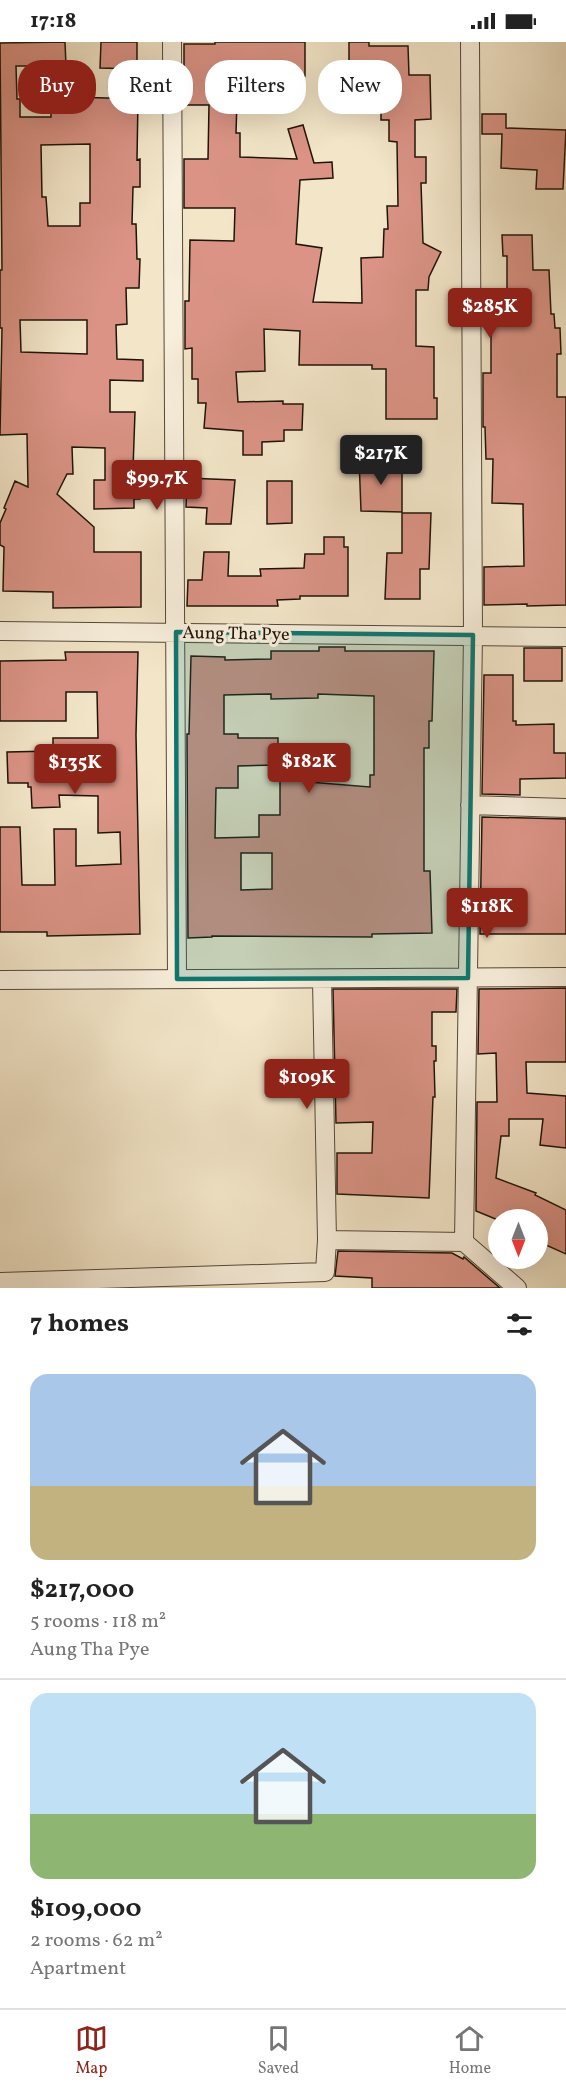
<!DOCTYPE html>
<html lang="en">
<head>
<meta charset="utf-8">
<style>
  :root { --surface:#fff; --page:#f6f6f6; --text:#222; --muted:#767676; --line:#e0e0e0; --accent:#8f2418 }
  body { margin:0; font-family:Vollkorn,serif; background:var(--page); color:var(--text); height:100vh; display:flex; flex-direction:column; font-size:22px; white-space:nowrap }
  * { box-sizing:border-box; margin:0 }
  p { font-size:20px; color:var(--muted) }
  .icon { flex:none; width:33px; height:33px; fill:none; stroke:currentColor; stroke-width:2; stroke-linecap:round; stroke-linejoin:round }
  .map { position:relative; height:1246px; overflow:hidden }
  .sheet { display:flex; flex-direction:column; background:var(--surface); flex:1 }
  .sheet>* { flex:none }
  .guide { position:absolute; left:18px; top:18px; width:531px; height:54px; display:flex; gap:12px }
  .needle { width:39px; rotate:180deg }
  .fabs { position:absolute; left:488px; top:1167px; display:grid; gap:12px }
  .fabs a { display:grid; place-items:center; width:60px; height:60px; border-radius:50%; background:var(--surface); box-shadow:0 6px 24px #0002; font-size:30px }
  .price { position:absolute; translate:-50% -51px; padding:0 14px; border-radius:6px; background:var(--accent); color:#fff; font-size:20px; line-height:39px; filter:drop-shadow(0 2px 3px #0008) }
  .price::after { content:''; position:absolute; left:50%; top:36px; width:18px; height:14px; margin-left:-9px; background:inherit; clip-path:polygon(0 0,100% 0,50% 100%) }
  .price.on { background:#222; color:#fff }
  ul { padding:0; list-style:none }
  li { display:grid; align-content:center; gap:12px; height:318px; padding:0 30px }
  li+li { border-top:2px solid var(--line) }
  li span { display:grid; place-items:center; height:186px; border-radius:18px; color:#555 }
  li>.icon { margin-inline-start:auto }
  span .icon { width:108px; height:108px; fill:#fffc; stroke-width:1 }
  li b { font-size:26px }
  h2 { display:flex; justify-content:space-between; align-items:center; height:72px; padding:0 30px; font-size:26px }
  .tag { padding:0 21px; border-radius:24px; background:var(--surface); box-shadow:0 6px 24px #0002; font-size:21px; line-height:54px }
  .tag.on { background:var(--accent); color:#fff }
  .status { display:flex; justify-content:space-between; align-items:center; height:42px; padding:0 30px; background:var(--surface); direction:ltr }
  .status svg { height:16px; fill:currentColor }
  .tab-bar { display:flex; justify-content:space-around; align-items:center; height:84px; border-top:2px solid var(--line); background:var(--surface); font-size:16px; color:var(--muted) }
  .tab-bar a { display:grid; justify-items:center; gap:3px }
  .tab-bar .on { color:var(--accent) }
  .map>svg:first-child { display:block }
</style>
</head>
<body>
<div class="status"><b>17:18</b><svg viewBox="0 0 49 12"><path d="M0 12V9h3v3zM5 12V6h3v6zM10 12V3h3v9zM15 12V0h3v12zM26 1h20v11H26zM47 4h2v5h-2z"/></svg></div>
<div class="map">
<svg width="566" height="1246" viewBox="0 0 566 1246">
  <rect width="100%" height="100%" fill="#f2e5c8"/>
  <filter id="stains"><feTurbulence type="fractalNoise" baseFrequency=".00333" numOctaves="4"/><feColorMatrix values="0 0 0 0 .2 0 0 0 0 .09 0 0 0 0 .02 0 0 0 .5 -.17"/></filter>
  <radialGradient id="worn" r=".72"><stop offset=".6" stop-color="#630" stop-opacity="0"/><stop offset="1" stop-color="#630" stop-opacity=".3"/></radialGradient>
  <path fill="#da9385" stroke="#1f1409" stroke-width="1.5" fill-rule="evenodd" d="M65 0 66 24H16L17 57H20V75H51V65H74V55L138 57 137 118 140 117V145H133L132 182H136L137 217H140L139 246H126L127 282 116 283 117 317 143 318V339L110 338V370H135L133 427H140V457H134V466L94 467V438H105V406L72 405 73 432H67L57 452 94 485V510H141V565L53 566V550L3 549 4 505 0 503V481L6 467 4 466 15 439 28 445 27 392 0 393 2 286H0V228H2L0 1ZM90 102V161H80V184H48L46 155H42L41 103ZM20 278H87V312L21 310Z
    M101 0H137V27L100 26Z
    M215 0H305V34H263V58H237L236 91H240V115L297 117 288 87 303 83 314 121 332 120 333 136 300 138 296 202 322 206 313 260 362 261 361 216 383 215 384 187H388L387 164H398L397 100 389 99V78H381V62H354V47H340V21H349V0H369V4H408L409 33H430L431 77 415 78V115H426V141H421L423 201 441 210 429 235 428 248H416V304L434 305V356H437V377H386V327H372V323H299L300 289 264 287 265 329 236 330 238 360 283 359V362H303L302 388H284V399L262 400V413H243V389L204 386 206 361H198V337H192V306L185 307V259H189L190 198 234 199 235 166H184V117H208L209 63H184V2H215Z
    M482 72H506V86L566 88 563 147H536L537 128 501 126 502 92H482Z
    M502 193H532L533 228H549L551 272H554L555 286H560L561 312H557V355H566V563L527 564V562L484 563V525L524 524 523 462 492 461 493 417H486L485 385H483V331H491V266H507V214H503Z
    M359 416H387V422H402V470L361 469Z
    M187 436 235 438 231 482H206L207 466 186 465Z
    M267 439H292V481L267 482Z
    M402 471H431L429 527H420V557H385L387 511H402Z
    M324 495H344V505H348V554H300V557L277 558 278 564H187L188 538H202L204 510H229L228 534H261L260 527 304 526 305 512H324Z
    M319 605H345V609H434L432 679H429V706H424V829H430L432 891 372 892V895L212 894V895L188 896 187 692H189L191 614 225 615V618L271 617V609H319ZM271 652V657L318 656V652L374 654V733H370V745L309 740V723L280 722V773H259V795L215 796 216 746H238V724L278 723V696H238V692H224V653ZM241 811H272V847L241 848Z
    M524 606H562V639H524Z
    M65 610H138L136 693 140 892 47 894V890H0V785H20L22 843H55L54 787H76V824L121 822 120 790 98 791V754L59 753 60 765 32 766 31 745H28V741H8L7 710 53 709V696H98L97 650H66V679H0V619L66 618Z
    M484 633H513V679H516V683L554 682V711H566V736L520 737V753L482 752Z
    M482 775 566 777V892H480Z
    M566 946V1020H526L527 1051 566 1054V1106L540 1103 543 1077H509V1094H501L496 1136 536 1151 535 1153 566 1168V1212L537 1199V1177L498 1178 476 1169 477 1060H497L496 1011 478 1012 479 947Z
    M333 947H457L456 970H432V1004H436V1019H434L435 1055H433L429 1156 337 1152V1111H372L373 1080 336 1081Z
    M338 1209 452 1211 463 1217 464 1215 500 1246H372V1236L335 1234Z"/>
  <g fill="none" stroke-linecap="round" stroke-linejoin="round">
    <g stroke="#544839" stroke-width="20">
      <path id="minor" d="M172 0 177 937
        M0 589 566 595
        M470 763 566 766
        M0 938 566 935
        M327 1198 464 1200 517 1246
        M464 1200 473 593 470 0
        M0 1240 325 1230 327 1198 322 938"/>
    </g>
    <use href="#minor" stroke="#f7eedb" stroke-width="18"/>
  </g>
  <path fill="#0f766e" fill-opacity="0.2" stroke="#0f766e" stroke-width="4.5" stroke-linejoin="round" d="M176 590 473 593 468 936 177 937Z"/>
  <g text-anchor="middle" stroke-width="6" stroke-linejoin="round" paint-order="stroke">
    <g font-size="18" fill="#1f1409" stroke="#f7eedb">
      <text transform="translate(236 591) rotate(1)" y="6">Aung Tha Pye</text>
    </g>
  </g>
  <rect width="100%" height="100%" filter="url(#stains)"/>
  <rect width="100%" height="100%" fill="url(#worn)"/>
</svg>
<div class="fabs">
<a><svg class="needle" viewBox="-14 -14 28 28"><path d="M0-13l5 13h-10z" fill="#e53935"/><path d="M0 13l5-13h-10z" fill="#767676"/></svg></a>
</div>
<b class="price" style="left:490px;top:297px">$285K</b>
<b class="price on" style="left:381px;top:444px">$217K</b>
<b class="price" style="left:157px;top:469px">$99.7K</b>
<b class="price" style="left:309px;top:752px">$182K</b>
<b class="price" style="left:75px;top:753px">$135K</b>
<b class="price" style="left:487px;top:897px">$118K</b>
<b class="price" style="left:307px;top:1068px">$109K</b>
<div class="guide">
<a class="tag on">Buy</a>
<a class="tag">Rent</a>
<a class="tag">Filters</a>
<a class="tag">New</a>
</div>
</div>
<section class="sheet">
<h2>7 homes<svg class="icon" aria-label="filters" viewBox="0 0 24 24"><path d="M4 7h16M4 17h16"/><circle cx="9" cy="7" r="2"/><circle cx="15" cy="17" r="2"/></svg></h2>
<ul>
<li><span style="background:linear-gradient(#a9c7e8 60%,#c2b280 0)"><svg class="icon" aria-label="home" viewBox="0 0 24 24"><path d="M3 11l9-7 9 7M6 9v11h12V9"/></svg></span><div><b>$217,000</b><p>5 rooms · 118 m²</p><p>Aung Tha Pye</p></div></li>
<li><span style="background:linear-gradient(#bfe0f5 65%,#8fb573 0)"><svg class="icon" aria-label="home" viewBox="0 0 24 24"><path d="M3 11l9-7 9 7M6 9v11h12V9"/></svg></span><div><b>$109,000</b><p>2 rooms · 62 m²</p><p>Apartment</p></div></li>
</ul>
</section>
<nav class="tab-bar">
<a class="on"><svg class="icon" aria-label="map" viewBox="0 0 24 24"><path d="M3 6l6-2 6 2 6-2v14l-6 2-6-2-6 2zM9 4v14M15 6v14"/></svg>Map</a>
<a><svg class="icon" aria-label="saved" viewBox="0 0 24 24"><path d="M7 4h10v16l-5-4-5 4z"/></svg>Saved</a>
<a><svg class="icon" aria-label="home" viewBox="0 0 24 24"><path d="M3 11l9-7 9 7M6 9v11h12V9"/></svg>Home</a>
</nav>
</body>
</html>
